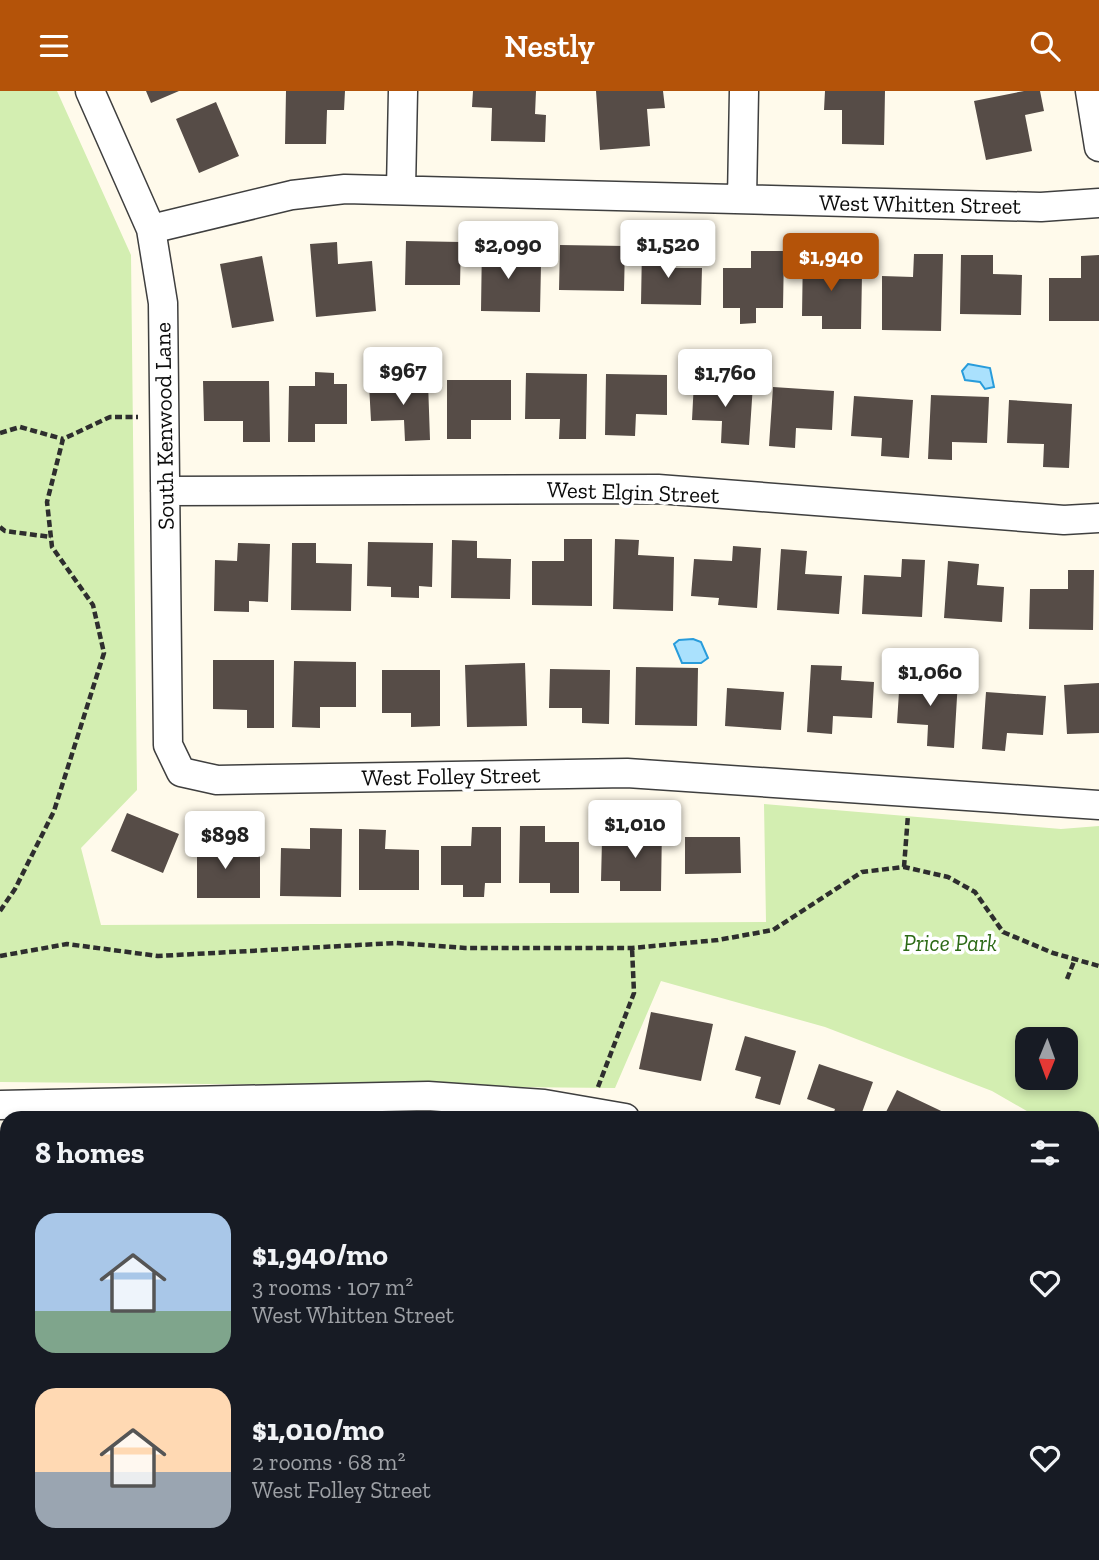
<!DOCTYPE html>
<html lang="en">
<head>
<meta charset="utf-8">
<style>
  :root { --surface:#171b24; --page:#20242c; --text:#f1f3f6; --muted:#9ea1a6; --accent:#b45309 }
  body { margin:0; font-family:"Zilla Slab",serif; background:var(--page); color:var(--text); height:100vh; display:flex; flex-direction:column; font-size:26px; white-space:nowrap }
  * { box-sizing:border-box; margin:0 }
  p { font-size:23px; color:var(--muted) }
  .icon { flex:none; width:38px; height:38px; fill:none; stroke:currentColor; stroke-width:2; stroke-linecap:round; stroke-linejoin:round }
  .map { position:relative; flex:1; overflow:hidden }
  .details { position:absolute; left:0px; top:1020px; width:1099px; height:450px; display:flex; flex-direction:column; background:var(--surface); border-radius:21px 21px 0 0; box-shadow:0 4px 10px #0003 }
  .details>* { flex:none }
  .needle { width:46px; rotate:181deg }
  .fabs { position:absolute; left:1015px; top:936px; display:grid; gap:14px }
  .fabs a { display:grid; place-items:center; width:63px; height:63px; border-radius:14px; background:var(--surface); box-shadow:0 4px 10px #0003; font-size:35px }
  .price { position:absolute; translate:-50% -60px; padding:0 16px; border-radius:7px; background:#fff; color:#222; font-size:23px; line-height:46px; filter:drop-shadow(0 2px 4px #0008) }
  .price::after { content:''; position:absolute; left:50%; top:42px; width:21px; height:16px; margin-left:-10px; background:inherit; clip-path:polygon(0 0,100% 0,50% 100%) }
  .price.selected { background:var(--accent); color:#fff }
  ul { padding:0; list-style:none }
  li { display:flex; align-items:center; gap:21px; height:175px; padding:0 35px }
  li span { display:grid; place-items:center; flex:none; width:196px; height:140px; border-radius:21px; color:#555 }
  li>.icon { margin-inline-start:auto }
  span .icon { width:84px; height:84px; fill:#fffc; stroke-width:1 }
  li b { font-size:30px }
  h2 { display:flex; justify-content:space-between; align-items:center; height:84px; padding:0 35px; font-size:30px }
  header { display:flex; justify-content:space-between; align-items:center; height:91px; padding:0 35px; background:var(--accent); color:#fff; font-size:32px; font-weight:600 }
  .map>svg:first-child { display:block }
</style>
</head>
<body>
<header><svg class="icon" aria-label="menu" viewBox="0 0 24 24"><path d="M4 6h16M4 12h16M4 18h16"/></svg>Nestly<svg class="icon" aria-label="search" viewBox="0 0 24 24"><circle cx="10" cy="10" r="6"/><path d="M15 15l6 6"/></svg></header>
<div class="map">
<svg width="1099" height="1469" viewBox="0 0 1099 1469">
  <rect width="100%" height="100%" fill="#fffaeb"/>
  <path fill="#d3eeb1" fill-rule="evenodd" d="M0 0H57L131 164 137 699 81 757 101 834 766 831 764 713 1061 738 1099 735V1063L1092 1059V1027H1039L992 1000 825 936 661 890 615 997 0 991ZM1027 948H1066V987H1027Z"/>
  <path fill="#aae1fd" stroke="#299cdb" stroke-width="2" d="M968 273 990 277 994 296 985 298 980 291 965 289 962 280Z
    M693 548 701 551 708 567 701 572H682L674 553 679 549Z"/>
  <path fill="#564c47" d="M146 0H179L151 12Z
    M286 0H345L344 19H327L326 53H285Z
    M473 0H536L535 23 546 24 545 51 491 50 492 17 472 16Z
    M596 0H663L665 17 647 18 650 55 600 59Z
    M825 0H885L884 54 842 53V19H824Z
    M1024 0H1040L1044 20 1025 24 1032 60 986 69 974 10Z
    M216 11 239 65 199 82 176 28Z
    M406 150 461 151 460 194H405Z
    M482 150 512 151 511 174H541L540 221 481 220Z
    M337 151 338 173 372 170 376 220 316 226 310 153Z
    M560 154 625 155 624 200 559 199Z
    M642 156H671V177H702L701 214 641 213Z
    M803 159 829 160V182L862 183 861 238H822V225H802Z
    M751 160H784L783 217H756V232L740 233V217H723V177H751Z
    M914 163H943L941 240 882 239V185L913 186Z
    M961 164H993V183L1022 184 1021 224 960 223Z
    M1099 164V230H1049V187H1081V165Z
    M262 165 274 230 232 237 220 173Z
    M315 281 334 282V293H347V333H315V351H288L289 295H315Z
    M526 282 587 283 586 348H559L560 328H525Z
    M606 283 667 284V324L636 323 635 345 605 344Z
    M447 289H511V329H471V348H447Z
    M203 290H269L270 351H243V330H204Z
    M694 290 753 293 749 354 721 352 722 330 692 329Z
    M428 291 430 349 405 350 404 329 371 330 369 293Z
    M773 296 834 300 832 339 796 337 795 357 769 355Z
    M931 304 989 306 987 352 952 351V369L928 368Z
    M854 305 913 309 909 367 881 365 882 347 851 345Z
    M1009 309 1072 313 1069 377 1043 376 1044 353 1007 352Z
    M564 448H592V515L532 514V470H564Z
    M615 448 639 449 638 464 674 466 673 520 613 518Z
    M452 449 477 450V467L511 468 510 508 451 507Z
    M368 451 433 452 432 496 419 495V507L391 506V496L367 495Z
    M238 452 270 453 268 511 249 510V521L214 520 215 469 237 470Z
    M292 452H316V472L352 473 351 520 291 519Z
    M733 455 761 457 757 517 718 514 719 507 691 505 694 468 732 470Z
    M781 458 807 460 805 483 842 485 839 523 777 519Z
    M902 468 925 469 922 526 862 523 864 484 901 486Z
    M948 470 979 473 977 494 1004 496 1002 531 944 527Z
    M1068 479H1094L1093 539 1029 538 1030 498H1068Z
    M213 569H274V637H247V619L213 618Z
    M294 570 356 571V616H320V637L292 636Z
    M525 572 527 635 467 636 465 574Z
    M811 574 842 575 841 589 874 591 872 627 833 625 832 643 807 641Z
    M636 576 698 577 697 635 635 634Z
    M550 578 610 579 609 633 582 632V617H549Z
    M382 579H440V635L411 636V622H382Z
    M900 585 958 589 954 657 927 655 928 634 897 632Z
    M1099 592V642L1067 643 1064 594Z
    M727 597 784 601 781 639 725 635Z
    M986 601 1046 605 1043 644 1007 642 1005 660 982 658Z
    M127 722 179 743 163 782 111 760Z
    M520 735H545V751H579V802H550V792H519Z
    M634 735H662L661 800H620V790H601L602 749H634Z
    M472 736H501V792H485L484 806H463V794H441V755H471Z
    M310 737 342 738 341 806 280 805 281 757 310 758Z
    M359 738 386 739 385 758 419 759V799H359Z
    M197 742 225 743V764H260V807H197Z
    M685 746H740L741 782 685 783Z
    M651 921 713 933 701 990 639 978Z
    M745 945 796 960 780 1014 755 1007 761 986 735 979Z
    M819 973 873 991 860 1027H832L835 1018 807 1008Z
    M897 999 956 1027H883Z
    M0 1063H7V1116H0Z
    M1092 1089 1099 1094V1116L1092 1127Z
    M0 1188H7V1247H3V1238H0Z
    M0 1349H7V1402H0Z
    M1092 1396 1099 1401V1469H1082L1074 1463H1092Z
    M731 1463H766L763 1469H740Z
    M823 1463H834L844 1469H819Z
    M1030 1463H1052L1060 1469H1026Z"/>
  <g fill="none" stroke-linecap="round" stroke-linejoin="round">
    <g stroke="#3f3f3f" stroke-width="31">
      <path id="minor" d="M90 0 151 138 163 212 168 654 181 681 217 689 627 682 1099 714
        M1090 0 1099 56
        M401 98 403 0
        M742 108 744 0
        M151 138 292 104 345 98 1041 116 1099 112
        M165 400 658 398 1064 429 1099 427
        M0 1014 428 1005 544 1013 625 1027
        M1092 1232 1099 1237
        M0 1298H7
        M1092 1306 1099 1297
        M926 1463 935 1469
        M958 1469 963 1463"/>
    </g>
    <path stroke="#2e2e2e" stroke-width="4.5" stroke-dasharray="7 3.5" stroke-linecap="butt" d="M0 342 20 336 63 348
      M0 436 5 440 51 446
      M904 776 908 724
      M0 820 15 798 54 720 104 562 93 514 52 456 47 411 63 348 110 326H138
      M0 865 67 853 158 865 396 852 465 857H632L718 849 773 839 862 781 904 776 948 786 975 801 1003 841 1053 862 1099 875
      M1067 888 1075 868
      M598 996 634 902 632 857"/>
    <use href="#minor" stroke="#fff" stroke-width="28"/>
  </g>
  <g text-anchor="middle" stroke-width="7" stroke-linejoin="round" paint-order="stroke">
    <g font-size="23" fill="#0c0c0c" stroke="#fff">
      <text transform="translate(920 113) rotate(1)" y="8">West Whitten Street</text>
      <text transform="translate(164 335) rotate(-91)" y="8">South Kenwood Lane</text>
      <text transform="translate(633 401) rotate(2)" y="8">West Elgin Street</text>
      <text transform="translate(451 685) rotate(-1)" y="8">West Folley Street</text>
    </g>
    <g font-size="23" font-style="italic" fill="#2c6a16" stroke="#fff">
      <text x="950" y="860">Price Park</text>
    </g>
  </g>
</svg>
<div class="fabs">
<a><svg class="needle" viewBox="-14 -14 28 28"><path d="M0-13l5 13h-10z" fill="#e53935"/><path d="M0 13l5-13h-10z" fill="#9ea1a6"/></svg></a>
</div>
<b class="price" style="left:668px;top:189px">$1,520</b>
<b class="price" style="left:508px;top:190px">$2,090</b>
<b class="price selected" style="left:831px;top:202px">$1,940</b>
<b class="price" style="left:403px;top:316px">$967</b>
<b class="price" style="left:725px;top:318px">$1,760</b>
<b class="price" style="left:930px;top:617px">$1,060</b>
<b class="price" style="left:635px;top:769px">$1,010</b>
<b class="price" style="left:225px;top:780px">$898</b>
<section class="details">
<h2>8 homes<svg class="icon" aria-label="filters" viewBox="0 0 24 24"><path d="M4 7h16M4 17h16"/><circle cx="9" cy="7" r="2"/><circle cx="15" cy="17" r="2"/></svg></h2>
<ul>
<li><span style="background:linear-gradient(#a9c7e8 70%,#7fa58c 0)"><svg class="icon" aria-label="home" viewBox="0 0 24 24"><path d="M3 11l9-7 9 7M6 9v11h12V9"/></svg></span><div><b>$1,940/mo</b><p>3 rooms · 107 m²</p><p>West Whitten Street</p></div><svg class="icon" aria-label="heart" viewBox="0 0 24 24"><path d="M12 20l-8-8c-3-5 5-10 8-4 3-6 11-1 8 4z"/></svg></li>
<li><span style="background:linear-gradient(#ffd9b3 60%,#9aa5b1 0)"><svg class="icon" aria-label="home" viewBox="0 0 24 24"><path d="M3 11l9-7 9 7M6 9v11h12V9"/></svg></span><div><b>$1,010/mo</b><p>2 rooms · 68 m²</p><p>West Folley Street</p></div><svg class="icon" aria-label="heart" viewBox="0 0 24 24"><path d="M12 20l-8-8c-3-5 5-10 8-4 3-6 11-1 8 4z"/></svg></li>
</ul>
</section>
</div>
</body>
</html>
